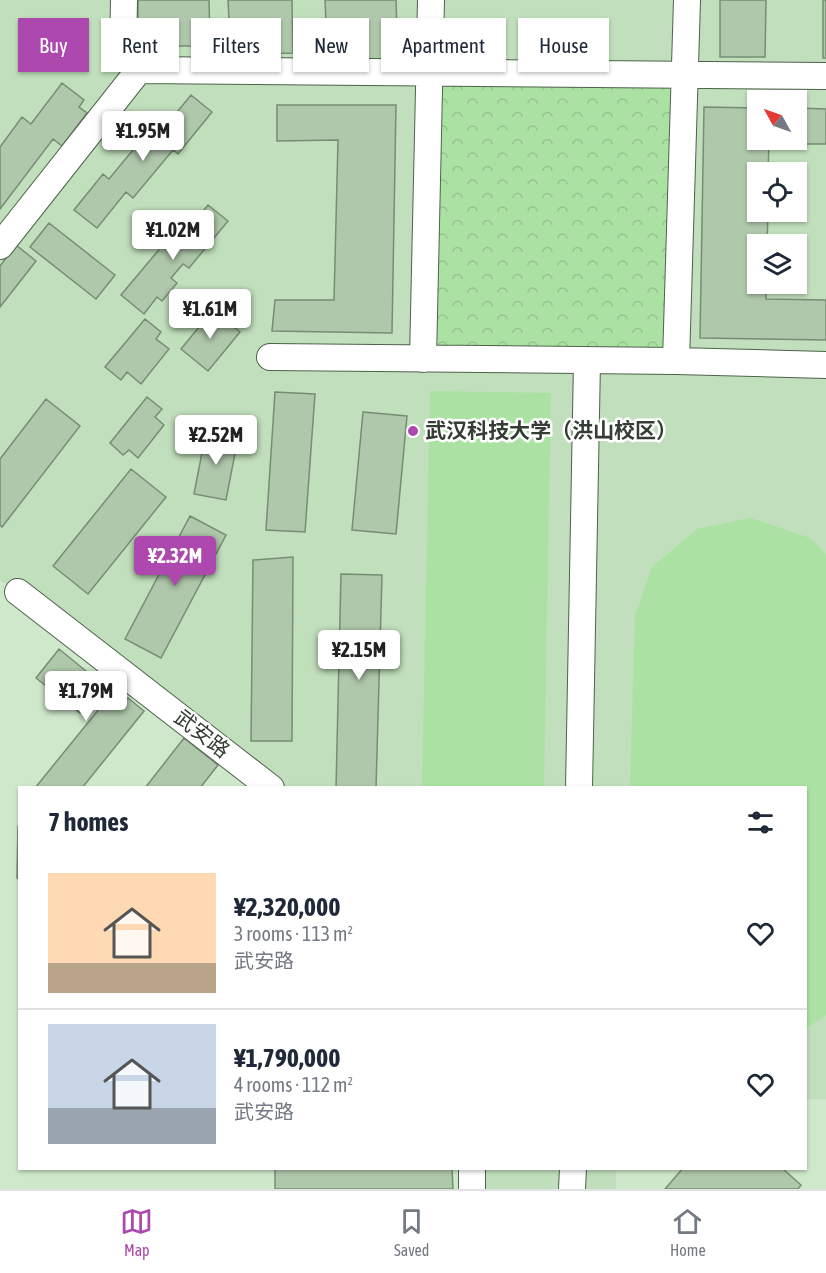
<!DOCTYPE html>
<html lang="en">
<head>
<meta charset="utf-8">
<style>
  :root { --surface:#fff; --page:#f6f6f7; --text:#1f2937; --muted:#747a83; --line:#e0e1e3; --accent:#ac48ae }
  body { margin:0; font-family:"Asap Condensed","Noto Sans SC",sans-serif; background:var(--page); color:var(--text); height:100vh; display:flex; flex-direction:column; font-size:22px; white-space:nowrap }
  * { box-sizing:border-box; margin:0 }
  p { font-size:20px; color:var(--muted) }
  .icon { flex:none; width:33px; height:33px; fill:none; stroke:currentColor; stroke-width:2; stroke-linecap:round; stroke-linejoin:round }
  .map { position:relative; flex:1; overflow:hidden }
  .details { position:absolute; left:18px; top:786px; width:789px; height:384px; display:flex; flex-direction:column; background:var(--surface); border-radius:0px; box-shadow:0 2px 4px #0004 }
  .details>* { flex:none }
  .hud { position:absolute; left:18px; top:18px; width:790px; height:54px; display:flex; gap:12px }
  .needle { width:39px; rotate:310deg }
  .tools { position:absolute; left:747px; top:90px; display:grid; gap:12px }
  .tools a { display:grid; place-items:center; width:60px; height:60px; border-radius:0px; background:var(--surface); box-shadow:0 2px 4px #0004; font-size:30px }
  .price { position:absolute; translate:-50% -51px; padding:0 14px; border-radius:6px; background:#fff; color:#222; font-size:20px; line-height:39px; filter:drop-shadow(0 2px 3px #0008) }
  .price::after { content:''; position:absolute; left:50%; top:36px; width:18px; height:14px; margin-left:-9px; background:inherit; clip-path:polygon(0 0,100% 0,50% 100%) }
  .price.active { background:var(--accent); color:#fff }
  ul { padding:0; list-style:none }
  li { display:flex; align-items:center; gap:18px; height:150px; padding:0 30px }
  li+li { border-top:2px solid var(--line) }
  li span { display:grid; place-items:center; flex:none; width:168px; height:120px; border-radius:0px; color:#555 }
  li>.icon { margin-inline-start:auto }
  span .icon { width:72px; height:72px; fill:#fffc; stroke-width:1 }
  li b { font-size:26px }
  h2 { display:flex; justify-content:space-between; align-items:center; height:72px; padding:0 30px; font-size:26px }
  .chip { padding:0 21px; border-radius:0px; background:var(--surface); box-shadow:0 2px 4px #0004; font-size:21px; line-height:54px }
  .chip.active { background:var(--accent); color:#fff }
  .menu { display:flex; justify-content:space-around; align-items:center; height:84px; border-top:2px solid var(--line); background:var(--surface); font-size:16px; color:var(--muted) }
  .menu a { display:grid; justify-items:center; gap:3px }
  .menu .active { color:var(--accent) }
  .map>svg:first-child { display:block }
</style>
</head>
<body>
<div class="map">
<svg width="826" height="1189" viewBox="0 0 826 1189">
  <defs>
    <pattern id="park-crowns" width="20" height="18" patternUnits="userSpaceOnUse" patternTransform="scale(1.5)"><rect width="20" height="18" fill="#abe2a3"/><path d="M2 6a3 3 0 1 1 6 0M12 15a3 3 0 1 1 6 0" fill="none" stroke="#94c38d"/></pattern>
  </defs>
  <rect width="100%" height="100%" fill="#cfe8cb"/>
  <path fill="#c1dfbc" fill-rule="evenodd" d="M0 0H826V1099H806V788L271 787 0 580ZM758 100H796V140H758ZM758 172H796V212H758ZM758 244H796V284H758Z
    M472 1169H616V1189H472Z"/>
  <path fill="url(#park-crowns)" d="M430 71 685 76 676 361 423 359Z"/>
  <path fill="#abe2a3" d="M430 391 551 393 544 787H422Z
    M751 518 810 538 826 554V1015L806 1029V788L630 787 635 616 652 567 697 529Z"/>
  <path fill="#afc7ab" stroke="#768d73" stroke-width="1.5" d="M138 0H209L210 46H138Z
    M228 0H292L293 53 245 54 244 20H229Z
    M325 0H396L398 59 342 61V23H326Z
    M720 0H766L765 57H720Z
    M823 0H826V58H823Z
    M62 83 84 100 79 107 87 113 62 146 53 139 0 209V147L22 117 31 124Z
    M191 95 212 112 178 154 173 150 133 198 126 192 97 228 74 210 103 174 109 179 151 128 159 134Z
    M277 105H396L392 333 272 331 275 300H334L338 140 277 141Z
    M704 107 758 108V140H796V108L826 109V144H769L768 172H758V212H768L767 244H758V284H766V299L826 300V340L700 338Z
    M208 205 228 221 189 268 183 264 171 278 177 283 162 301 157 297 144 314 121 295 162 246 169 252Z
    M49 223 115 275 96 299 30 247Z
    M16 245 36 261 0 307V266Z
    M213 310 240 332 208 371 181 349Z
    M145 319 161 332 156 339 169 349 141 384 127 372 121 380 105 367Z
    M275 392 315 394 305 532 266 530Z
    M147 397 162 409 155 417 164 425 138 458 129 450 123 455 110 443Z
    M46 399 80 426 2 527 0 525V459Z
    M363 412 407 416 396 534 352 530Z
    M206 432 238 438 226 500 194 494Z
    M131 469 166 497 88 594 53 566Z
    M190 516 226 535 161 658 125 639Z
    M293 557 292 741H251L253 560Z
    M341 574 382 575 376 788H336Z
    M59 649 124 702 128 698 144 711 82 788H35L99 709 89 701 80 713 36 678Z
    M184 738 218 765 200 788H145Z
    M18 826H20V880L17 878Z
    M275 1168H452L453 1189H275Z
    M683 1168H782L801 1185 798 1189H665Z"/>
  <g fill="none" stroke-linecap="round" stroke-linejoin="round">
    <g stroke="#4d634a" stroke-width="28">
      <path id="minor" d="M124 0 123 50 139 70 826 76
        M0 246 139 70
        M270 357 676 361 687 0
        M423 359 431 0
        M676 361 826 365
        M18 592 271 788
        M579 788 587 361
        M472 1189V1168
        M572 1189 573 1168"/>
    </g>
    <use href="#minor" stroke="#fff" stroke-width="26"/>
  </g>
  <circle fill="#ac48ae" stroke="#fff" stroke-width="2" cx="413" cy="431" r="6"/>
  <g text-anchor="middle" stroke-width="5" stroke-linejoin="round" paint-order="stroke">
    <g font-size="21" font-weight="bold" fill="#333d32" stroke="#fff" text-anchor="start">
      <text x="425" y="438">武汉科技大学（洪山校区）</text>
    </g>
    <g font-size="21" fill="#333d32" stroke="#fff">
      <text transform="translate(202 734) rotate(38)" y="7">武安路</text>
    </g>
  </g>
</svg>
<div class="tools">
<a><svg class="needle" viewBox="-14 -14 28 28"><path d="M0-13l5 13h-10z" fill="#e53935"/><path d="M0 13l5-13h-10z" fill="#747a83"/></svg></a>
<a><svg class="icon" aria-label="locate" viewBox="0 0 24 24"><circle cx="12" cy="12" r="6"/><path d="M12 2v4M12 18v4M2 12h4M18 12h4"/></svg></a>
<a><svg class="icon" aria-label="layers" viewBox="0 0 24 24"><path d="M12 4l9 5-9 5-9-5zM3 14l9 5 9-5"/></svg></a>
</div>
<b class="price" style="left:143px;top:162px">¥1.95M</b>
<b class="price" style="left:173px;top:261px">¥1.02M</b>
<b class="price" style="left:210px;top:340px">¥1.61M</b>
<b class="price" style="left:216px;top:466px">¥2.52M</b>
<b class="price active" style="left:175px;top:587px">¥2.32M</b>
<b class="price" style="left:359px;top:681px">¥2.15M</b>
<b class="price" style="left:86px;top:722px">¥1.79M</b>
<div class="hud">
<a class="chip active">Buy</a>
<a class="chip">Rent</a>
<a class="chip">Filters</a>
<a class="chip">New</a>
<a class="chip">Apartment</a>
<a class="chip">House</a>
</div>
<section class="details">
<h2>7 homes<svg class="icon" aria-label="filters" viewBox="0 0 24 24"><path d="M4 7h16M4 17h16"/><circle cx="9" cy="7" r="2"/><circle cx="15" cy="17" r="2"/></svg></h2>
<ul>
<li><span style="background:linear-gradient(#ffd9b3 75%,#b9a48a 0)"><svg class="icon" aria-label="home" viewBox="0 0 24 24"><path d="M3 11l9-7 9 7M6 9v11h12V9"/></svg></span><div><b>¥2,320,000</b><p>3 rooms · 113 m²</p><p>武安路</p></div><svg class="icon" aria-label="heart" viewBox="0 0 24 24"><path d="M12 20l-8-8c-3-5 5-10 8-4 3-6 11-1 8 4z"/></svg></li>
<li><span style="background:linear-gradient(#c9d6e8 70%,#9aa5b1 0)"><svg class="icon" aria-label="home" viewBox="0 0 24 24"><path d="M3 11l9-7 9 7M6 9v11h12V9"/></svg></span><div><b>¥1,790,000</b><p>4 rooms · 112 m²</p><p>武安路</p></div><svg class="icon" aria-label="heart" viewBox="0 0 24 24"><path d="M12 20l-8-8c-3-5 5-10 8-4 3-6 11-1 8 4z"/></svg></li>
</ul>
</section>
</div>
<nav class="menu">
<a class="active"><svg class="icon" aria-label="map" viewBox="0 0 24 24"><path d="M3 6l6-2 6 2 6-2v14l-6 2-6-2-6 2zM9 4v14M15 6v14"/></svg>Map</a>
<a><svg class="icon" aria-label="saved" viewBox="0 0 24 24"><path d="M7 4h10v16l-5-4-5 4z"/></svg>Saved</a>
<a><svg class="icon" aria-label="home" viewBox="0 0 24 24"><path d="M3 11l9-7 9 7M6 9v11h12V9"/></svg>Home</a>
</nav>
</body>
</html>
